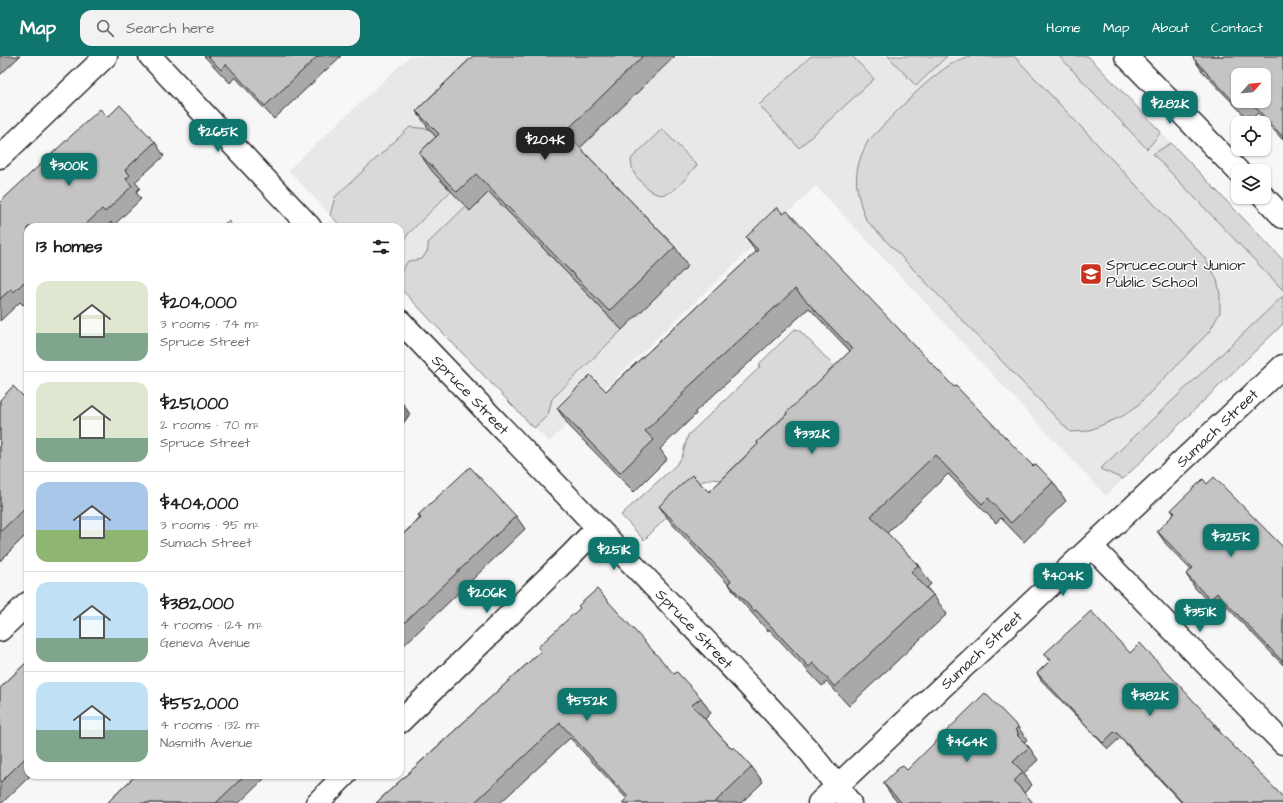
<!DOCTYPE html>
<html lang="en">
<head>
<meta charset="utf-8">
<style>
  :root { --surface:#fff; --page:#f2f2f2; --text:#202124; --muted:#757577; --line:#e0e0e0; --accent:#0f766e }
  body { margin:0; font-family:"Architects Daughter",sans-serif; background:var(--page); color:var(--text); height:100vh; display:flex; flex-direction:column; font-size:15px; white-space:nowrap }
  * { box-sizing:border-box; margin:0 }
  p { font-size:13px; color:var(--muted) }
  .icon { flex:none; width:22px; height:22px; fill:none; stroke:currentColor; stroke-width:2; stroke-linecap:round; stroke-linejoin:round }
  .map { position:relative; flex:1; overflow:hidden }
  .drawer { position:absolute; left:24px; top:167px; width:380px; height:556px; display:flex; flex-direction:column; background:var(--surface); border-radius:12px; box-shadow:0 1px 3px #0004 }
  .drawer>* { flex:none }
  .needle { width:26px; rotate:63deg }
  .controls { position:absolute; left:1231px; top:12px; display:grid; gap:8px }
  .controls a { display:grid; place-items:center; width:40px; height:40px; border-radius:8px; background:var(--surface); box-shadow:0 1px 3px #0004; font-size:20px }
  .price { position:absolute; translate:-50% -34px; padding:0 9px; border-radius:8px; background:var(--accent); color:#fff; font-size:13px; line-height:26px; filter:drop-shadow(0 1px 2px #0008) }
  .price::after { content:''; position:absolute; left:50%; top:24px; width:12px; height:9px; margin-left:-6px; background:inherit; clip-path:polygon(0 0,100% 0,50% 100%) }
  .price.on { background:#222; color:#fff }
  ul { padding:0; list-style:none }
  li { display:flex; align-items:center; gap:12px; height:100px; padding:0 12px }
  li+li { border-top:1px solid var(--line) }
  li span { display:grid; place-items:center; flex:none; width:112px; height:80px; border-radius:12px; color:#555 }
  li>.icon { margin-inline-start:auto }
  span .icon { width:48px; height:48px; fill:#fffc; stroke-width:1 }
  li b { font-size:17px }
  h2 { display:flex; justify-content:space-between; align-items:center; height:48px; padding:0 12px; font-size:17px }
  header { display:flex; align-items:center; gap:24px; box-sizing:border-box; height:56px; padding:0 20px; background:var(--accent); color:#fff }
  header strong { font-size:19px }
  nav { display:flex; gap:22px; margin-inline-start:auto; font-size:14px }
  .search { width:280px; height:36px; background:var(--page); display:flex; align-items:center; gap:10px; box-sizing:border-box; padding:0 14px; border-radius:12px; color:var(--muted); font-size:15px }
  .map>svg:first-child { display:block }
</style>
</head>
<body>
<header>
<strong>Map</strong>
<div class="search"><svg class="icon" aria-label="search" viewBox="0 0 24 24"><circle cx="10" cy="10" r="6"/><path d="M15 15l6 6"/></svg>Search here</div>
<nav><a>Home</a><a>Map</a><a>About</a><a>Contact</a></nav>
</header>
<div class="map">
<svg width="1283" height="747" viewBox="0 0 1283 747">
  <rect width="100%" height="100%" fill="#f7f7f7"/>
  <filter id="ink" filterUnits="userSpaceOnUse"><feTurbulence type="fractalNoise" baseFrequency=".025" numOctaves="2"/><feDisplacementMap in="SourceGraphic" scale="8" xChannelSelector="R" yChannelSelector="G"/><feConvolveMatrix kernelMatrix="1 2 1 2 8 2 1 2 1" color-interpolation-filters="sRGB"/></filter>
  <g filter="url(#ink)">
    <path fill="#e8e8e8" d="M410 0H1088L1283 204V268L1106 440 816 130 549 386 400 232V171H342L288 114Z"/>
    <path fill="#d9d9d9" stroke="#828282" d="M811 0H852L874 23 799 92 759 49Z
      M888 0H947L916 30Z
      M970 0 993 1 1014 0 1204 201 1217 223 1220 239V256L1210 275 1138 349 1123 360 1088 375 1070 376 866 164C854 131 852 116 868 85 891 62 940 6 970 0Z
      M1059 0H1088L1161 76 1147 93Z
      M410 71 429 73 452 97 432 115 451 135 409 177 400 190V171H342L330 159 335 141Z
      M662 73 697 109C682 125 667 153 645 130 635 119 632 118 631 103Z
      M1171 87 1283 204V234L1153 98Z
      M489 136 622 274 552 343 548 359 534 372 400 232V218L408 205 422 203 428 194V187L466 150 470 155Z
      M1283 240V268L1123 423 1100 413Z
      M795 273 799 274 842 318 722 424 712 423 703 425 644 484 621 459 677 408 682 401 688 379 759 312 760 307Z"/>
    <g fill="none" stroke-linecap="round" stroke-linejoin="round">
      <g stroke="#2b2b2b" stroke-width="25">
        <g id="minor">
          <path d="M150 0 310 171"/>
          <path d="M1126 0 1238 115"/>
          <path d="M0 101 106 0"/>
          <path d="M1264 141 1283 161"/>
          <path id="s1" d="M400 265 769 651 810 696 850 747"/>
          <path d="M1092 491 1283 687"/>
          <path d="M0 574 28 547"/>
          <path d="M400 666 572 498 597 472"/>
          <path d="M317 747 345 719"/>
          <path id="s2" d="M819 747 1283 310"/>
        </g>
      </g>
      <use href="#minor" stroke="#fff" stroke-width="22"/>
    </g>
    <path fill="#a9a9a9" stroke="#2b2b2b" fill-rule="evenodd" d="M0 0H20L0 19Z
      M204 0H341L274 63 235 21 230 27Z
      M473 0H675L580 92 675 191 688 210 622 274 489 136 470 155 432 115 419 97 436 81 429 73 416 55Z
      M1192 0H1283V84L1258 57 1252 62 1249 59 1247 62 1202 15ZM1238 19 1264 45H1238Z
      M108 61 155 86 164 100 135 126 140 132 136 136 141 143 114 169 111 166 106 171H28V244L23 249 20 246 0 265V146Z
      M746 181 954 331 1033 410 1053 426 1066 445 1024 486 1001 462 996 467 948 418 887 477 918 509 931 528 927 532 933 539 947 558 849 650 827 626 822 630 769 573 768 575 742 546 730 530 673 469 659 450 709 436 758 388 757 386 787 358 850 295 809 252 695 356 696 358 660 393 667 403 634 436 570 371 557 352 606 335 756 196Z
      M0 344 28 345V477L0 505Z
      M1207 428 1283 491V609L1226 550 1219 557 1195 532 1186 518 1191 514 1166 488 1157 475 1174 458 1171 454Z
      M418 459 516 460 525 473 400 593V481L420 462Z
      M538 591 674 618 701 642 711 657 705 663 732 693 752 711 763 726 741 747H622L627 743 570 682 500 747H376L541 595Z
      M1130 597 1215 668 1220 675H1219L1283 747H1182L1120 682 1108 693 1041 624 1037 617 1050 605 1044 598Z
      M28 605V719H31L2 747H0V632Z
      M1018 671 1027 684 1024 686 1029 691 1038 704 1024 717 1032 729 1024 737 1033 747H898L892 740 883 727Z
      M136 719H268L239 747H107Z"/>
    <path fill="#898989" stroke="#2b2b2b" d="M401 345 410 358 400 372V346Z"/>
    <path fill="#c4c4c4" stroke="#2b2b2b" d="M208 0H318L265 50 226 8 221 14Z
      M473 0H643L565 76 675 191 609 255 476 118 457 136 419 97 439 78 416 55Z
      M1195 0H1283V81L1250 45H1264V19H1238V45H1247L1243 49 1240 46 1237 49 1193 2Z
      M120 49 155 86 125 114 130 119 126 123 132 130 105 156 102 153 83 171H28V222L14 236 11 233 0 243V146L100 53 108 61Z
      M777 151 783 158 787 155 954 331 956 330 1033 410 1036 408 1053 426 1011 467 988 442 982 448 935 399 871 460 918 509 911 516 933 539 835 631 813 607 809 611 756 554 754 555 728 527 731 525 659 450 692 419 709 436 758 388 757 386 787 358 786 357 852 293 795 233 682 337 683 339 645 375 654 384 620 417 557 352 590 319 606 335 758 194 746 181Z
      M228 165 234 171H221Z
      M13 330 28 345V449L0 476V344Z
      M470 411 516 460 400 571V481L421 462 418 459Z
      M1214 421 1283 491V606L1217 537 1210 544 1186 518 1193 512 1157 475 1175 457 1171 454 1203 423 1207 428Z
      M597 533 674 618 677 616 701 642 692 649 732 693 734 691 752 711 714 747H622L628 741 560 667 474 747H376L541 595 538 591 580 552 578 550Z
      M1091 555 1130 597 1140 587 1215 668 1213 669 1283 741V747H1183L1115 675 1103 687 1037 617 1051 604 1044 598Z
      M28 605V699L0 727V632Z
      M985 637 1018 671 1015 674 1019 678 1017 679 1029 691 1013 706 1023 716 1014 725 1033 747H902L883 727 902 709 907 714Z
      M136 719H245L216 747H107Z"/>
  </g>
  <defs>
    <g id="school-square" transform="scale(1.15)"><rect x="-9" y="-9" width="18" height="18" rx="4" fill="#c8321e" stroke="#fff"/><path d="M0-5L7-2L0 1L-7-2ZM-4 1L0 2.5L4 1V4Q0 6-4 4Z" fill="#fff"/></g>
  </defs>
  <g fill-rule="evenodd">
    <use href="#school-square" x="1091" y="218"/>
  </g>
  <g text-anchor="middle" stroke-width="3" stroke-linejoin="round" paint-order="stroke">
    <g font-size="15" fill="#2b2b2b" stroke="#fff" text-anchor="start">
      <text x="1106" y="214">Sprucecourt Junior<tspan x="1106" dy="17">Public School</tspan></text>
    </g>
    <g font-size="15" fill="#2b2b2b" stroke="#fff">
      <text dy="5" stroke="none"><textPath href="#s1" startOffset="102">Spruce Street</textPath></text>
      <text dy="5" stroke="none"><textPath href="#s2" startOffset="547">Sumach Street</textPath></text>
      <text dy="5" stroke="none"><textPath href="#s1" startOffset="426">Spruce Street</textPath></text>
      <text dy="5" stroke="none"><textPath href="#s2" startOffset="223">Sumach Street</textPath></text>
    </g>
  </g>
</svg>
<div class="controls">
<a><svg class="needle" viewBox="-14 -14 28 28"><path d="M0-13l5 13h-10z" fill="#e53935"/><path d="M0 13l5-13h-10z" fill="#757577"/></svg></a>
<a><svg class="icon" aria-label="locate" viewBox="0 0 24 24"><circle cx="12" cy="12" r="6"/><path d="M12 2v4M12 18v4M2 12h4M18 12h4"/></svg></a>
<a><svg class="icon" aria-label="layers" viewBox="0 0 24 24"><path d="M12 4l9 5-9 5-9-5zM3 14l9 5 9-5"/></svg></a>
</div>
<b class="price" style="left:1170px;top:69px">$282K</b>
<b class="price" style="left:218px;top:97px">$265K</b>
<b class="price on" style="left:545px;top:105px">$204K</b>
<b class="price" style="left:69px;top:131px">$300K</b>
<b class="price" style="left:812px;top:399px">$332K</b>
<b class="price" style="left:1231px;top:502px">$325K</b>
<b class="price" style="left:614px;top:515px">$251K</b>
<b class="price" style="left:1063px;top:541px">$404K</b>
<b class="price" style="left:487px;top:558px">$206K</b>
<b class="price" style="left:1200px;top:577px">$351K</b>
<b class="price" style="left:1150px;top:661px">$382K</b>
<b class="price" style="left:587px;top:666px">$552K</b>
<b class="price" style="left:967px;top:707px">$464K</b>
<section class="drawer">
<h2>13 homes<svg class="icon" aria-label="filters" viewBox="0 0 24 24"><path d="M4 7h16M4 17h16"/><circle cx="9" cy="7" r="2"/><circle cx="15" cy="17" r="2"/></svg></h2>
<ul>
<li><span style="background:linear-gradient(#dfe7d0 65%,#7fa58c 0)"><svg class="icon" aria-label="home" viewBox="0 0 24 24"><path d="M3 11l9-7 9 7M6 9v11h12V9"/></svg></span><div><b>$204,000</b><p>3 rooms · 74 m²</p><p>Spruce Street</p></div></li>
<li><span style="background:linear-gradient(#dfe7d0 70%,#7fa58c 0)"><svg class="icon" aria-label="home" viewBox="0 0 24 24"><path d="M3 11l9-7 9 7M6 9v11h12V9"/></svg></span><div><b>$251,000</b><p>2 rooms · 70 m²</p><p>Spruce Street</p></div></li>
<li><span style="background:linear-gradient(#a9c7e8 60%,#8fb573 0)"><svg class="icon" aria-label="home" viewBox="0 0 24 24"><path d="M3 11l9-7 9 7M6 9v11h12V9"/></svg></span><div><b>$404,000</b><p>3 rooms · 95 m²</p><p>Sumach Street</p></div></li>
<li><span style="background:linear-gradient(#bfe0f5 70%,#7fa58c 0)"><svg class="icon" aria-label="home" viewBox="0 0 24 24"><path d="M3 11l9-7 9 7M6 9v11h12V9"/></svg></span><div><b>$382,000</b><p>4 rooms · 124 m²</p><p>Geneva Avenue</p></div></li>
<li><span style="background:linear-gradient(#bfe0f5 60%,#7fa58c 0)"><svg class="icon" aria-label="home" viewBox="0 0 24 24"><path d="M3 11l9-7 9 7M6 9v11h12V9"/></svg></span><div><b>$552,000</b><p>4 rooms · 132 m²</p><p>Nasmith Avenue</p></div></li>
</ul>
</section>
</div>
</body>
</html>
